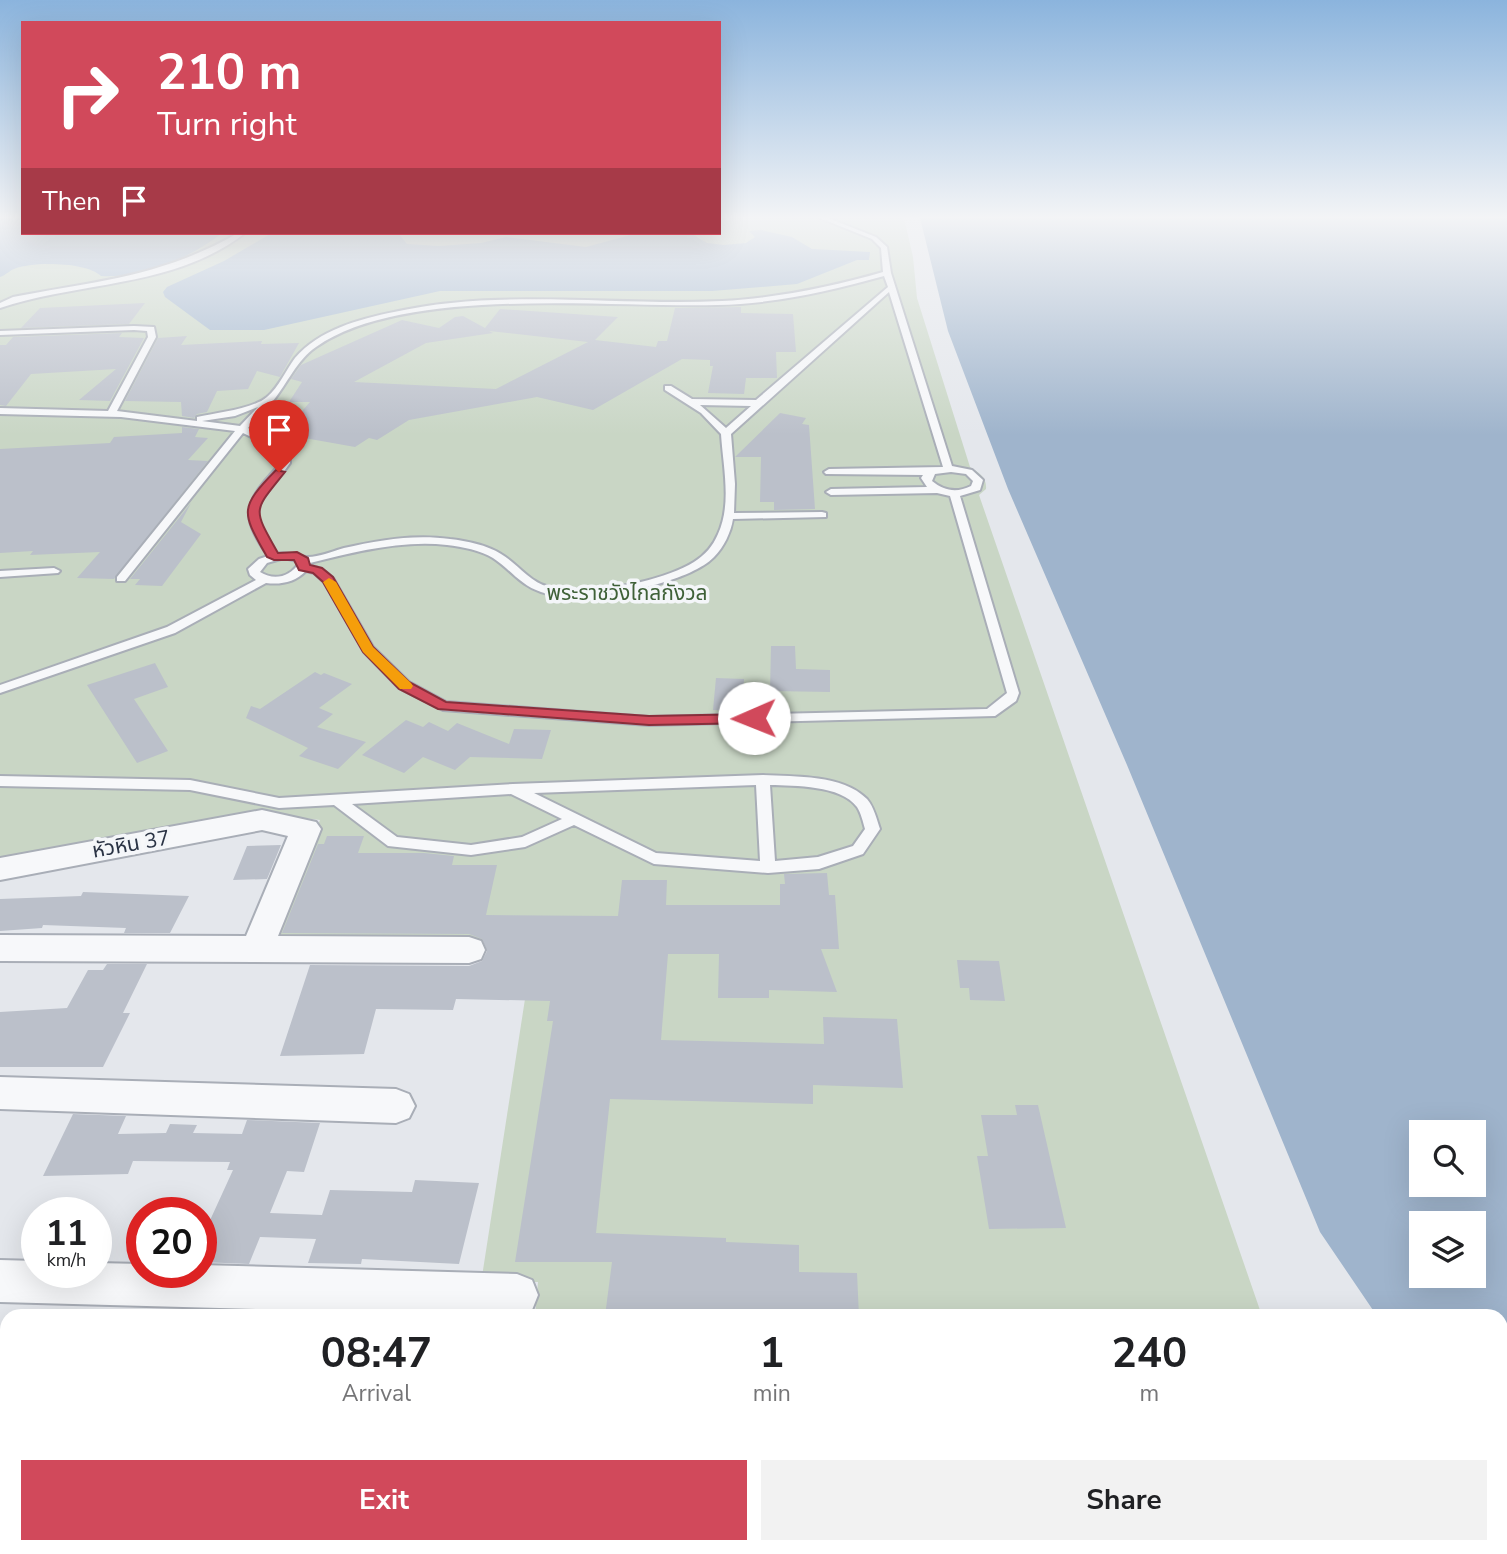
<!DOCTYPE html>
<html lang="en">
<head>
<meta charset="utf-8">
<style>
	:root { --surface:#fff; --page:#f2f2f2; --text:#202124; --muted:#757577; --accent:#d1495b }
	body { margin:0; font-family:"Nunito Sans","Noto Sans Thai",sans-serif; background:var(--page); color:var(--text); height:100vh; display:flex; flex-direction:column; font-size:26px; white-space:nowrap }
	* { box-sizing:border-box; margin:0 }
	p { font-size:23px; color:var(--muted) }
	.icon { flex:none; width:38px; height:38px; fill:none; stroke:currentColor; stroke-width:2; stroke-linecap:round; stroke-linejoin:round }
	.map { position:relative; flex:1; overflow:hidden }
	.details { position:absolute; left:0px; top:1309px; width:1508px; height:245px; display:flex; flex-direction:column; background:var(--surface); border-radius:21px 21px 0 0; box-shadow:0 7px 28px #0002 }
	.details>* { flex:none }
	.banner { position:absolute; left:21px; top:21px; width:700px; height:214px; border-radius:0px; box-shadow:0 7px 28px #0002; background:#d1495b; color:#fff; overflow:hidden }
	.fabs { position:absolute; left:1409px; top:1120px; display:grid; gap:14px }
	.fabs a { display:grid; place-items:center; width:77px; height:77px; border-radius:0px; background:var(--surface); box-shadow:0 7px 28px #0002; font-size:35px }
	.speed { position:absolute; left:21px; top:1197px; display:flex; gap:14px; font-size:35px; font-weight:700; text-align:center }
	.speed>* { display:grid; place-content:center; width:91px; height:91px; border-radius:50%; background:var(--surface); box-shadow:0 7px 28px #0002; line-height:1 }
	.speed small { font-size:18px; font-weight:400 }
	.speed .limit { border:10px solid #d22; background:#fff; color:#111 }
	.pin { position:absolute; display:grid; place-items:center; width:60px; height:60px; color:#fff; margin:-72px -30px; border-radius:50% 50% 50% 0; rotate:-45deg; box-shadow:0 0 7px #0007 }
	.pin .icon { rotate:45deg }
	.me { position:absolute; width:77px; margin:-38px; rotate:269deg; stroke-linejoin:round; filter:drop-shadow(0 0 5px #0008) }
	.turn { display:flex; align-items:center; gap:24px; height:147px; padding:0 21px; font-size:32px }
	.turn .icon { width:91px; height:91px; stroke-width:2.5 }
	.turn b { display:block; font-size:49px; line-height:60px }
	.then { display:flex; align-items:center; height:66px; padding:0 21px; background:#0003; gap:14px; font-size:26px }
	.eta { display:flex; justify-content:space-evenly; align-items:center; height:119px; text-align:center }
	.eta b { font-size:42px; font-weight:700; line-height:49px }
	.cta { display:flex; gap:14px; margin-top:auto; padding:14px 21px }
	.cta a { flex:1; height:80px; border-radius:0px; background:var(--accent); color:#fff; font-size:28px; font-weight:700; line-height:80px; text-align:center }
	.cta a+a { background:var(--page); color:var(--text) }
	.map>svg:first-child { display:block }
	.green { fill:#c9d6c5 }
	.water { fill:#9fb4cc; fill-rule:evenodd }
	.building { fill:#bbc0ca; fill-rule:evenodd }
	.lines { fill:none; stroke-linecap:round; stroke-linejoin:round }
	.lane-casing { stroke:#a9aeb7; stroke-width:4 }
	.street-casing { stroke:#a9aeb7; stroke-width:4 }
	.secondary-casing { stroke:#a9aeb7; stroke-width:4 }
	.lane { fill:#f7f8fa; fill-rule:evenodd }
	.street { fill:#f7f8fa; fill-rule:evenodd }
	.secondary { fill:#fff; fill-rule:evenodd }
	.route { fill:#d1495b; stroke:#882f3b; stroke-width:2 }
	.slow { fill:#f59e0b }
	.labels { text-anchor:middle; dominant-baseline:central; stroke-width:7; stroke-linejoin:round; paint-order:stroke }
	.park-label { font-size:21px; fill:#3f6138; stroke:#f4f6f9 }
	.street-label { font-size:21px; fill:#2b3445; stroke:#f4f6f9 }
</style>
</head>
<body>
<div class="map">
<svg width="1507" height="1554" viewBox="0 0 1507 1554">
	<rect width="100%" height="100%" fill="#e4e7ec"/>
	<path class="green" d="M0 218H23V233H719V218H904L913 257 917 298 970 467C979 473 987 477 986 489L979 495 1262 1316H535L538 1282 481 1283 534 941H270L320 820 262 813 0 858Z"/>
	<path class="water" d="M0 218H23V233H222C191 258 141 279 101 276 87 262 33 261 14 269 9 271 6 275 0 277Z
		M920 218H1507V1534L1502 1522V1316H1377L1320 1232 1127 765 1008 489 948 331ZM1421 1132H1474V1185H1421ZM1421 1223H1474V1276H1421Z
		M761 230 792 237 812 249 870 252 869 260H857L797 284 712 291H440L264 330H210L165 297 163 292 167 287 224 261 272 233H398L407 244 439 246 481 243 506 237 586 247 638 233H690L707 243 724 245 746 243 755 237 749 231Z"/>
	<path class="building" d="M145 303 129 324 21 328 40 308Z
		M741 307V313L793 314 796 352H776L777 378H746L744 394 708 393 713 366H710V360L682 359 593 410 537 397 409 420 377 440 369 438 355 447 282 434 310 402H289L302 382 291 379 301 365 402 320 439 328 455 317 463 316 485 328 500 309 618 317 595 340 656 347 658 341H667L675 308ZM489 331 588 342 496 389 354 382 426 343 493 333Z
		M122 333 119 337 144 338 110 401 79 400 116 369 31 374 6 406 0 405V345H6L13 337Z
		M187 336 181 345 262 341 261 344 299 343 280 377 257 371 248 389 217 391 207 412 197 414 194 418 182 416 181 402 125 401 158 338Z
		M780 413 806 418 802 424 809 425 815 509 774 510V502H760L761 457H735Z
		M182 427 199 429 195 437 208 438 188 460 208 461 114 579 77 578 100 552 30 555 33 551 0 553V449L110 443 114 437 182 433Z
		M191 503 181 522 201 534 162 586 135 585 140 579H130Z
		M771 646H795L796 669 830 670V692L770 691Z
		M155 663 168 687 134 699 168 751 137 763 87 685Z
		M315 672 321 675 324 673 352 684 319 708 333 714 317 727 366 742 338 769 299 756 308 748 246 718 251 706 260 709Z
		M716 678 744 679 742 711 713 710Z
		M406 720 423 727 429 722 448 731 457 723 509 744 514 729 551 730 542 759 470 757 455 770 423 757 404 773 362 755Z
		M327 836H364L358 853H424L454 856 452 865H497L486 915 618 916 622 880H667L666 905H780V884H785L784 874 827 873 829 895H835L839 949H821L837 992 769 990V998H718L719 954H668L661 1040 824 1044 823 1017 897 1019 903 1088 813 1085V1104L610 1099 596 1233 726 1238V1242L799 1245V1272L857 1273 859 1316H605L612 1262H515L553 1021H547L550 1001 456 999 453 1010 376 1009 364 1054 280 1056 310 965 469 966 482 961 487 951 482 939 469 934 282 933 318 844H324Z
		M281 845 267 879 233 880 247 846Z
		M83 892 189 896 170 933H124L126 928 43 925 42 928 0 931V899L81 896Z
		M957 960 999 961 1005 1001 970 1000 969 988H960Z
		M107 964H147L123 1013H130L103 1067H0V1012L67 1008 88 970H103Z
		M1015 1105H1038L1066 1228 989 1229 977 1156H988L981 1115H1017Z
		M73 1114 126 1116 118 1134 166 1133 170 1124 197 1125 193 1133 242 1134 247 1120 320 1123 304 1172 287 1171 270 1213 322 1215 330 1190 412 1192 415 1180 479 1183 459 1264 362 1259 361 1264 308 1263 316 1239 260 1237 249 1264 201 1262V1240L233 1170H227L230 1162 133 1161 128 1174 43 1176Z"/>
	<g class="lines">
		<g class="lane-casing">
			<path id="lane" d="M820 218H828L876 237 887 247 891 273 952 466 972 470 983 480 980 490 960 496 1019 693 1016 701 995 716 649 725 443 710 399 688 364 652 324 582 314 573 306 571C295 582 281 585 266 583L175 633 0 693V685L167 627 256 580 250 575 248 569 259 559 268 556C245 522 240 507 270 475 276 469 280 465 280 456L272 447 243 433 125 581H117V577L235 431 121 417 0 414V408L108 411 148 337 147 331 134 330 0 335V331L134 326 154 327 156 337 117 411 197 421V417C216 413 253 409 267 397 279 387 286 370 295 358 319 330 359 319 394 312 498 288 616 306 722 301 777 298 831 287 883 272L881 248 872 239ZM884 276 888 287 756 400 692 399 671 386H665V390L701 413 721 434C723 466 732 504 718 534 713 546 705 555 694 562 661 582 586 597 549 587 529 582 518 564 501 554 487 545 467 541 450 539 415 534 379 540 344 548 333 551 319 557 308 557 298 557 288 551 277 554 242 503 262 504 290 463V456L278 443 248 428C256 419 265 411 273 401 287 384 297 360 316 347 405 285 609 308 717 305 774 304 830 291 884 276ZM889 292 943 467 829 469 824 472 826 474 923 475 921 478 927 487 831 489 826 492 831 495 937 493 950 496 1007 693 987 709 649 717 446 702 409 682 373 647 333 578 322 569 309 565 310 563C355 552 401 540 447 545 463 547 480 550 493 558 510 569 521 586 541 592 579 605 686 586 714 557 724 547 731 532 733 519L826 517V513L822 512 734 513 735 484 731 434ZM700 405 751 406 726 428ZM258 407 240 426 202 421 235 416ZM951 472 966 474 973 481 971 486C957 493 944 491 932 481L935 474ZM284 558 297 561 299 563C290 577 274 581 260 572L267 563Z
				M238 233H245C175 288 80 281 0 308V303L13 297C96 281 162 277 238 233Z
				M54 568 60 571 58 573 0 577V571Z
				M763 775C796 777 842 774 867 799 874 807 877 820 880 829L863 854 819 869 768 873 654 864 574 825 525 847 471 855 388 846 334 805 279 808 190 790 0 786V776L190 780 279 798 513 784ZM756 785 760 861 656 853 534 793ZM770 785C795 786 841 785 857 807 861 813 863 822 865 829L853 846 818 857 775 861ZM511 794 562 819 522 837 471 845 397 837 352 804Z"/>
		</g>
		<g class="street-casing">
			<path id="street" d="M262 810 316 822 321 829 278 936 469 937 481 941 485 950 481 959 469 963 0 961V935L246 936 288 836 262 830 0 880V858Z
				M0 1077 396 1089 409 1094 415 1106 409 1118 396 1123 0 1109Z
				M0 1260 37 1261V1272H96V1263L142 1264V1272H201V1265L517 1274 532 1280 538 1295 532 1310 517 1316 0 1302Z
				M167 1547H217L215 1554H165Z"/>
		</g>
		<g class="secondary-casing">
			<path id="secondary" d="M498 1547H566V1554H498Z"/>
		</g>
		<use href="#lane" class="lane"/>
		<use href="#street" class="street"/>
		<use href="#secondary" class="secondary"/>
	</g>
	<linearGradient id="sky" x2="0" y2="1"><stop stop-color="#8bb4dd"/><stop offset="0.5" stop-color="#f3f4f6"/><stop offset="1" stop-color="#f3f4f6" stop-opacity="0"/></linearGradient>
	<rect width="1507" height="435" fill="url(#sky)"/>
	<path class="route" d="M276 470 285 472C253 512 252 507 278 553L297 552 308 558 310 565 322 568 333 577 373 647 409 682 446 702 649 716 754 714 761 718 754 723 649 725 438 709 399 689 363 652 323 582 313 573 299 570 294 560H274L267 557C242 512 238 509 276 470Z"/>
	<path class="slow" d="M329 578 336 582 373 647 411 683 413 686 411 689H400L363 652 323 582Z"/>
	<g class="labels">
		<g class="park-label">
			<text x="627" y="593">พระราชวังไกลกังวล</text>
		</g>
		<g class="street-label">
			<text transform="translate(131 844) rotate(-10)">หัวหิน 37</text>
		</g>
	</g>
</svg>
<div class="fabs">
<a><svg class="icon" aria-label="search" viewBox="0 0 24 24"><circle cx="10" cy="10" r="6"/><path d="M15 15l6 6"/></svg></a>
<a><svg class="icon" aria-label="layers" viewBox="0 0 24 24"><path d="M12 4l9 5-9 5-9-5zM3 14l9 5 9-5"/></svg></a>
</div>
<div class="speed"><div>11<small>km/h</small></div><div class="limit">20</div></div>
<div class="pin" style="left:279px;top:472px;background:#d93025"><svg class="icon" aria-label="arrive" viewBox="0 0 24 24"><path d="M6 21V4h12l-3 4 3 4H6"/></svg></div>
<svg class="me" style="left:754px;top:718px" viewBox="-20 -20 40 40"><circle r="19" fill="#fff"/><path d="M0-13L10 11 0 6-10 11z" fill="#d1495b"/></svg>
<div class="banner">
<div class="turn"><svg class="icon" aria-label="right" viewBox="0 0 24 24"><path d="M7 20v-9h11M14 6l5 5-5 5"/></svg><div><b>210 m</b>Turn right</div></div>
<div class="then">Then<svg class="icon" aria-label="arrive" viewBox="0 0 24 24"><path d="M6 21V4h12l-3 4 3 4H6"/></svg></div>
</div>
<section class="details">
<div class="eta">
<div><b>08:47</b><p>Arrival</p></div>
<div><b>1</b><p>min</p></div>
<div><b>240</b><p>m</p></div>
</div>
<div class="cta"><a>Exit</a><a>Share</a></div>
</section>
</div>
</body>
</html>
